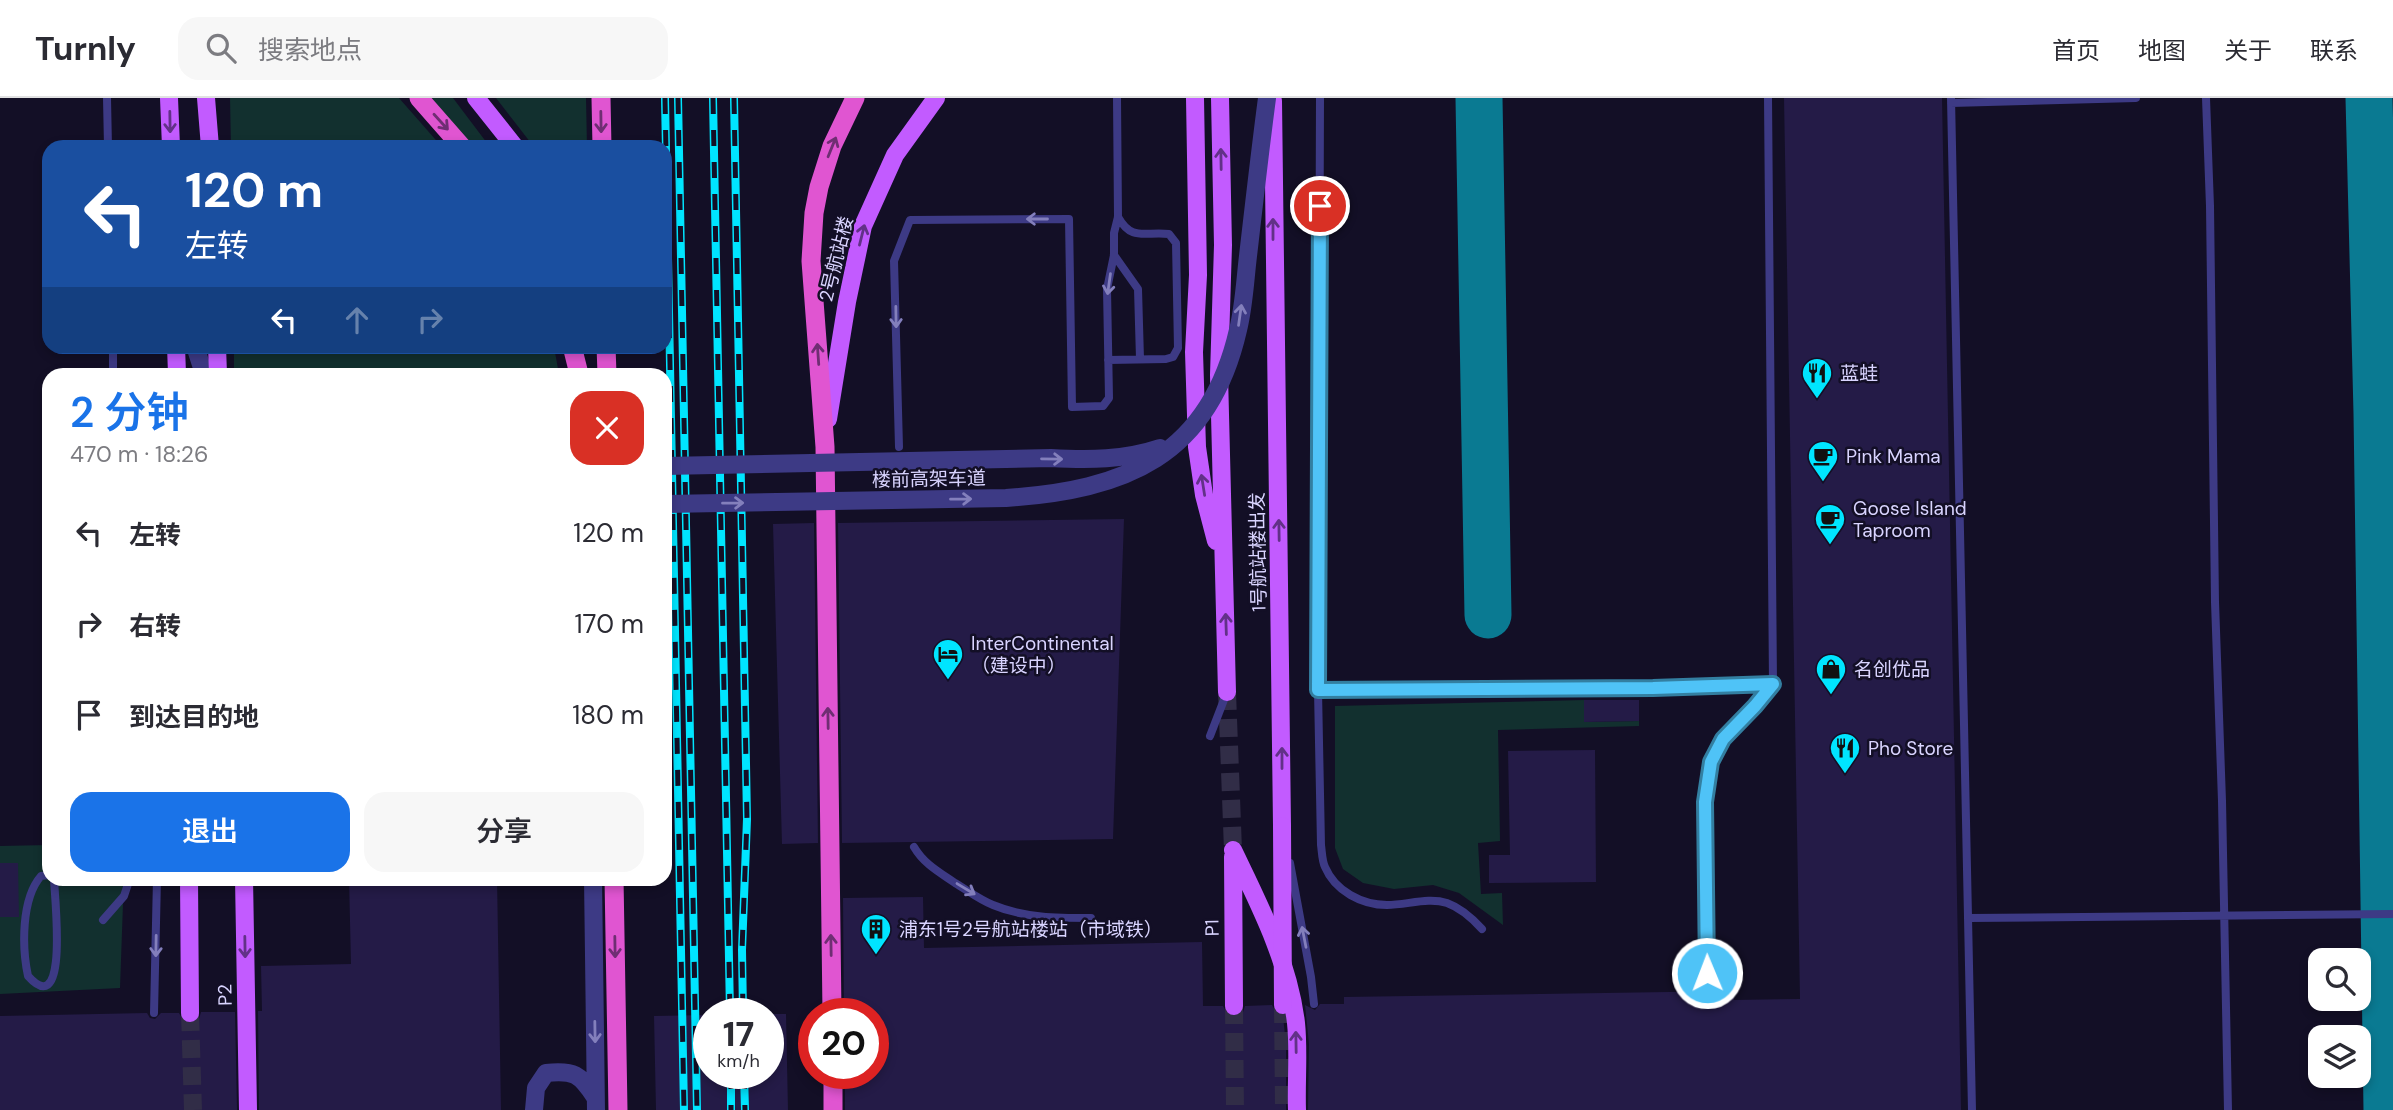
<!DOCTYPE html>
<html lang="zh">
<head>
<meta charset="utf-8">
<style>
	:root { --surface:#fff; --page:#f7f7f7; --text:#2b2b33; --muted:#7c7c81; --line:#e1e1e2; --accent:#1a73e8 }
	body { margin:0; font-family:"DM Sans","Noto Sans SC",sans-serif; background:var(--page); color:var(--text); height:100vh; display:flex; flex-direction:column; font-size:26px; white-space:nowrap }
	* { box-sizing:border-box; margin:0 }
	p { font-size:23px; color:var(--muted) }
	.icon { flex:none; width:38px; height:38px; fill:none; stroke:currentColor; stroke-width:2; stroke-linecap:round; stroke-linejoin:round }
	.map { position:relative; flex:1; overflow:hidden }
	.side { position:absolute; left:42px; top:270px; width:630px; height:518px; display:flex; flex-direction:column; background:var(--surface); border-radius:21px; box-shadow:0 4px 10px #0003 }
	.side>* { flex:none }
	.guide { position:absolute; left:42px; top:42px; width:630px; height:214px; border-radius:21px; box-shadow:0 4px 10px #0003; background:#1a4fa0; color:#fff; overflow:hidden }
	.fabs { position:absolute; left:2308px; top:850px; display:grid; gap:14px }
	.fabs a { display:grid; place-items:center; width:63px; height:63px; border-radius:14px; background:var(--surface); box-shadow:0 4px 10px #0003; font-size:35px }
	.speed { position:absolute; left:693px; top:900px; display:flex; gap:14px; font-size:35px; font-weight:700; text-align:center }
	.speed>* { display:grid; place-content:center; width:91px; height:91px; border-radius:50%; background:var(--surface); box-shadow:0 4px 10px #0003; line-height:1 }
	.speed small { font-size:18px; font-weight:400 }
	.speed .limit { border:10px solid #d22; background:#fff; color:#111 }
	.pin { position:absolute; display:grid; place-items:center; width:60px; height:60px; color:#fff; margin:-30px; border:4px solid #fff; border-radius:50%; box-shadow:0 2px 7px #0007 }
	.me { position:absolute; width:77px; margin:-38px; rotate:359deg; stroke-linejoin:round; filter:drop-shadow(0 0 5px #0008) }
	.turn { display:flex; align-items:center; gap:24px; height:147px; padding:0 28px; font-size:32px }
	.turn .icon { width:91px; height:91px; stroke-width:2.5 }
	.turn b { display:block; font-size:49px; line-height:60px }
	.lanes { display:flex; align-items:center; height:66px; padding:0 28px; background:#0003; justify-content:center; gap:35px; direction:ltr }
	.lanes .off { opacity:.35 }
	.round { display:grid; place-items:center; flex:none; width:74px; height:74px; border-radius:21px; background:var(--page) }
	.overview { display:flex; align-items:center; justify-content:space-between; height:119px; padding:0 28px }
	h1 { font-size:42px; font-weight:600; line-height:52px; color:var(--accent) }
	.cta { display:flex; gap:14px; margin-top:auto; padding:14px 28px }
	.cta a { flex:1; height:80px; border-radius:21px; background:var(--accent); color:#fff; font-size:28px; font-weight:600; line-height:80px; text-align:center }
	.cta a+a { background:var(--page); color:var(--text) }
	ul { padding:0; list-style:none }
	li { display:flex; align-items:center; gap:21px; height:91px; padding:0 28px }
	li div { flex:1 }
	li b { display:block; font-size:26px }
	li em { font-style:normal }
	header { display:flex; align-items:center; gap:42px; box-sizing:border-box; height:98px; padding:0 35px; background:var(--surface); border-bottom:2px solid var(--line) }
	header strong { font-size:33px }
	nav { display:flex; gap:38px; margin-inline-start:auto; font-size:24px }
	.search { width:490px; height:63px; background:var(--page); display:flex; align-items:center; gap:18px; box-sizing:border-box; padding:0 24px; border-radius:21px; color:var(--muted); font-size:26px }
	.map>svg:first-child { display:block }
	.green { fill:#12302f }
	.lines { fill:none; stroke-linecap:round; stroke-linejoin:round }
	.taxiway { stroke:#0a7a92; stroke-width:47 }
	.building { fill:#241b47 }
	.primary-tunnel { stroke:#312d47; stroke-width:18; stroke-dasharray:18 9; stroke-linecap:butt }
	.service { stroke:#3d3a85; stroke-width:8 }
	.tertiary { stroke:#3d3a85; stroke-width:18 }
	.primary { stroke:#c25bff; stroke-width:18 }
	.trunk { stroke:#e055d1; stroke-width:19 }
	.rail-casing { stroke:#00e5ff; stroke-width:8 }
	.rail { stroke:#130f26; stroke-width:5; stroke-dasharray:16; stroke-linecap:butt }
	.tertiary-bridge { stroke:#3d3a85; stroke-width:18 }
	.primary-bridge { stroke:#c25bff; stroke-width:18 }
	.oneway { stroke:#623188 }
	.oneway2 { stroke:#6f2e73 }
	.oneway3 { stroke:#837fbc }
	.route-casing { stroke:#337fa1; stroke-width:18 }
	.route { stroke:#4fc3f7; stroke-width:12 }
	.labels { text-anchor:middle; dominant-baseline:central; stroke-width:5; stroke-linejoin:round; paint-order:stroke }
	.street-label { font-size:19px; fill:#d9d4ff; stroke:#130f26 }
	.poi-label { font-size:19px; fill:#d9d4ff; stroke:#130f26; text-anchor:start }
</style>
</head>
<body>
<header>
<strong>Turnly</strong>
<div class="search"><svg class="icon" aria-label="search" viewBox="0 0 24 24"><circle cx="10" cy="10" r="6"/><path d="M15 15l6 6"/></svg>搜索地点</div>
<nav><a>首页</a><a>地图</a><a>关于</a><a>联系</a></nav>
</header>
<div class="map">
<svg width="2393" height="1012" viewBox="0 0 2393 1012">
	<rect width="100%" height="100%" fill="#130f26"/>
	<path class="green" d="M230 0H399L442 49H231Z
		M431 0H453L490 49H473Z
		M496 0H586L587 49H534Z
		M234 249H554L559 276H234Z
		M1584 602 1585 624 1639 623V628L1498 632 1500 743 1478 745 1481 796 1502 795 1503 827 1459 795 1433 787 1394 791 1363 785 1343 771 1335 750V608Z
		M49 747V780L127 781 123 806 120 890 0 896V748Z"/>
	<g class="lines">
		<path class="taxiway" d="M1479 0 1488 517
			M2369 0 2377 315 2387 1012"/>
	</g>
	<path class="building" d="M1784 0H1942L1961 1012H1308L1309 946 1305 907 1315 912 1320 906H1344V899L1733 893 1734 902 1800 901Z
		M1124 421 1113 741 842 745 838 425Z
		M814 425 818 745 782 746 773 426Z
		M1584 602H1639V623L1584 624Z
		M1595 652 1596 784 1489 785V757H1510L1508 653Z
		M0 765H18L19 819H0Z
		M349 780H497L501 1012H259L258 913H262L261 868 351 866Z
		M923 799 924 850 1202 844 1203 908H1223L1228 917 1235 919 1243 914 1245 908 1272 907 1277 916 1283 918 1286 947V1012H845V975H873V915H844L843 800Z
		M201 914H235L237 1012H0V918L147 915 150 920 155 921 161 915H179L184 924 191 926 199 921Z
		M768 916H786L788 1012H656L654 918 709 917V975H768Z"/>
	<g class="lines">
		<path class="primary-tunnel" d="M1227 594 1233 752
			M1283 907 1284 1012
			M1234 908 1235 1012
			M190 915 193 1012"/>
		<path class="service" d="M107 0 108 49
			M1320 0 1318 592 1321 747C1322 754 1322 763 1325 769 1335 793 1362 807 1387 807 1407 807 1428 799 1447 805 1461 810 1472 820 1482 831
			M1951 0 1972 1012
			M2206 0 2210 108 2215 504 2222 703 2228 1012
			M1951 5 2136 0
			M1114 157 1138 191 1140 261
			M113 248V276
			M1108 262 1166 261 1173 259 1178 250 1176 145 1169 136C1145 133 1132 144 1118 119
			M899 349 894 163 910 122 1069 121 1072 309 1103 308 1109 300 1107 191 1114 157V135L1118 119 1117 0
			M1318 592 1653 590 1773 586
			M1210 638 1227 594
			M914 749C924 766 939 774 955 785 967 792 980 802 993 807 1024 820 1058 820 1091 820
			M1290 765 1311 879 1314 906
			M49 777 41 778C21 801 22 850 28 878 70 925 54 795 54 780
			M1969 820 2393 816
			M103 822 124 798 130 780
			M1707 875 1705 704 1711 664 1722 641 1755 608 1773 586 1768 0
			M154 915 157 780"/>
		<path class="tertiary" d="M195 248 204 276
			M593 780 596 1012
			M534 1012 536 990 546 975C574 972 580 976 595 999"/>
		<path class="primary" d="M169 0 171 49
			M206 0 210 49
			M476 0 515 49
			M1195 0 1198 177 1194 254 1197 349 1204 397 1216 443
			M1220 0 1223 147 1219 277 1227 594
			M1273 3C1274 245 1281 486 1282 728
			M176 248 177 276
			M217 248 218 276
			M828 321 847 204 863 128 895 57 936 0
			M1233 752C1259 806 1289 864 1296 925 1299 953 1296 983 1297 1012
			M1233 759 1234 908
			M189 780 190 915
			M244 780 248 1012"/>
		<path class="trunk" d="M419 0 462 49
			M601 0 602 49
			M572 248 579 276
			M606 248 607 276
			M614 780 618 1012
			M832 915 825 349 811 163 814 115 819 89 832 48 855 0
			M833 975V1012"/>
		<g class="rail-casing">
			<path id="rail" d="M665 0 684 1012
				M678 0 697 1012
				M713 0 730 915
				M734 0 747 721 742 852 743 915
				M731 975V1012
				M744 975 745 1012"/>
		</g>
		<use href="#rail" class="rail"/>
		<path class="tertiary-bridge" d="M665 368 1051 360C1089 362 1124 362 1160 350
			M665 406 1006 400C1125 392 1209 359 1238 232 1244 208 1245 183 1248 158 1254 106 1260 53 1267 0"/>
		<path class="primary-bridge" d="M1282 728 1283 907"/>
	</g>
	<defs><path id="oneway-shaft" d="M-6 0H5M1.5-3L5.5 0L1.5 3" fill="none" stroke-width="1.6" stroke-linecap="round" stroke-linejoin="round" transform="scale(1.75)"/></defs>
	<g class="oneway">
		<use href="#oneway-shaft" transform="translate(170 24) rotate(89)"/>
		<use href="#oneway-shaft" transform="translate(1221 61) rotate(-91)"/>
		<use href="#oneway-shaft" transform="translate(1273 131) rotate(-90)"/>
		<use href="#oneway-shaft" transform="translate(862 137) rotate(-76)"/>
		<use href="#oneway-shaft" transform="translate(1203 387) rotate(-99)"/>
		<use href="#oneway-shaft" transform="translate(1279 432) rotate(-91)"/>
		<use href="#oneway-shaft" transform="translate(1226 526) rotate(-92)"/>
		<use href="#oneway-shaft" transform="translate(1282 660) rotate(-90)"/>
		<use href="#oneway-shaft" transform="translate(245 849) rotate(89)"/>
		<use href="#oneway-shaft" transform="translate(1296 944) rotate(-91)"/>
	</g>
	<g class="oneway2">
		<use href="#oneway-shaft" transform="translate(441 24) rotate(48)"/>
		<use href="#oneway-shaft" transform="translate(601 24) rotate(89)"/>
		<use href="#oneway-shaft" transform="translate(832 49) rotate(-68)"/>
		<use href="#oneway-shaft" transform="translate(818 256) rotate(-94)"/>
		<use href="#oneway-shaft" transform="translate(828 620) rotate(-91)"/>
		<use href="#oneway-shaft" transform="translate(831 847) rotate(-91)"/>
		<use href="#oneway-shaft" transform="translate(615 849) rotate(89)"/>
	</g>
	<g class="oneway3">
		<use href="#oneway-shaft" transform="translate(1037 121) rotate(180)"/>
		<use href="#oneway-shaft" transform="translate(1109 186) rotate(98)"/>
		<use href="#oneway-shaft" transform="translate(1240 217) rotate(-82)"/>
		<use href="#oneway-shaft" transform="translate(896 219) rotate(89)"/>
		<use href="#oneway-shaft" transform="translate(1052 361) rotate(1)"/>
		<use href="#oneway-shaft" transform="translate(961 401) rotate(-1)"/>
		<use href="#oneway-shaft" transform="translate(733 405) rotate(-1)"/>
		<use href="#oneway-shaft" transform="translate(966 791) rotate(31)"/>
		<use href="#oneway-shaft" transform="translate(1304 839) rotate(-101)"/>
		<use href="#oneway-shaft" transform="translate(156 848) rotate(91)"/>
		<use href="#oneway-shaft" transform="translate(595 934) rotate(89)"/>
	</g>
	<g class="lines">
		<g class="route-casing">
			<path id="route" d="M1320 108 1318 592 1653 590 1773 586 1755 608 1723 641 1711 664 1705 704 1707 875"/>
		</g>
		<use href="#route" class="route"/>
	</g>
	<defs>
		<g id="restaurant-pin" transform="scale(1.575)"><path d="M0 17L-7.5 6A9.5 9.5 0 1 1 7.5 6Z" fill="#00e5ff" stroke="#130f26"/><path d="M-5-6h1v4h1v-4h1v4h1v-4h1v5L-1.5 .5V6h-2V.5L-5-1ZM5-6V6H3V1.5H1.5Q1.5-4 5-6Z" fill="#111"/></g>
		<g id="cafe-pin" transform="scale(1.575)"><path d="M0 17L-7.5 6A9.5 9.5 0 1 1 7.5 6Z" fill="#00e5ff" stroke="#130f26"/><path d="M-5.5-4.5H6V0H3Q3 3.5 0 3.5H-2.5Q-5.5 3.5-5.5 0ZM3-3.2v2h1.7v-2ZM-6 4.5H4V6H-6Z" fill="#111"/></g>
		<g id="hotel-pin" transform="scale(1.575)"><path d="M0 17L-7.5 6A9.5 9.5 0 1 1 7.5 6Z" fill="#00e5ff" stroke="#130f26"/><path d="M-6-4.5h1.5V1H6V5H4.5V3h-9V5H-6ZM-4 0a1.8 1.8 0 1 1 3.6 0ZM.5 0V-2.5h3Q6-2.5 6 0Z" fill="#111"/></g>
		<g id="shop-pin" transform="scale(1.575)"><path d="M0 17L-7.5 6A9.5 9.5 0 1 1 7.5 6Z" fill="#00e5ff" stroke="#130f26"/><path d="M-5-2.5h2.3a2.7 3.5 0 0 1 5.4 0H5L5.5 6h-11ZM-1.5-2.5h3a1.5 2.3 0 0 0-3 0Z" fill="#111"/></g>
		<g id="building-pin" transform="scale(1.575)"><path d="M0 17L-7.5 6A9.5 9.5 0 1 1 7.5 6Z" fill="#00e5ff" stroke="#130f26"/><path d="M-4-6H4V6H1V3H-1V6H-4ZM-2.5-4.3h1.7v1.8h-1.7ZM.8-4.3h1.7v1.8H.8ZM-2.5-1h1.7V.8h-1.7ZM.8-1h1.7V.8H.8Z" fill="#111"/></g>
	</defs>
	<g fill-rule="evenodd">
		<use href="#restaurant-pin" x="1817" y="275"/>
		<use href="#cafe-pin" x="1823" y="358"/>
		<use href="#cafe-pin" x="1830" y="421"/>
		<use href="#hotel-pin" x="948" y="556"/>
		<use href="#shop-pin" x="1831" y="571"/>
		<use href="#restaurant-pin" x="1845" y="650"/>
		<use href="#building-pin" x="876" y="831"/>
	</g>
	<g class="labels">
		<g class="street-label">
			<text transform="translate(836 161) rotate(-76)">2号航站楼</text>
			<text transform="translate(929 381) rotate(-1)">楼前高架车道</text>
			<text transform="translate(1258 454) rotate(-91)">1号航站楼出发</text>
			<text transform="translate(1212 830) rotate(-91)">P1</text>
			<text transform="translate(225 897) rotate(-91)">P2</text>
		</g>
		<g class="poi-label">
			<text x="1840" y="275">蓝蛙</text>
			<text x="1846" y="358">Pink Mama</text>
			<text x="1853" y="410">Goose Island<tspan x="1853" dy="22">Taproom</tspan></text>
			<text x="971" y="545">InterContinental<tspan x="971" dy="22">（建设中）</tspan></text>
			<text x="1854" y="571">名创优品</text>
			<text x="1868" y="650">Pho Store</text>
			<text x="899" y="831">浦东1号2号航站楼站（市域铁）</text>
		</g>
	</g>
</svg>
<div class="fabs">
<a><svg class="icon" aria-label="search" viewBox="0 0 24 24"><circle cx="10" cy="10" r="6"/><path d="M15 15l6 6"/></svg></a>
<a><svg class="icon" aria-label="layers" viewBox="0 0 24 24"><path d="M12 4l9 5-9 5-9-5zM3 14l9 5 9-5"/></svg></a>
</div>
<div class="speed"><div>17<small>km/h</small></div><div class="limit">20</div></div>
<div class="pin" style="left:1320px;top:108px;background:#d93025"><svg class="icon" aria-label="arrive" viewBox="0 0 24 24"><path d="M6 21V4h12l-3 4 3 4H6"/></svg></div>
<svg class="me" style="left:1707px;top:875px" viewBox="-20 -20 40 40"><circle r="17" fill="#4fc3f7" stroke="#fff" stroke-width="3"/><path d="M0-11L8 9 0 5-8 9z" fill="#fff"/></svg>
<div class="guide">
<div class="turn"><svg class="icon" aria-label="left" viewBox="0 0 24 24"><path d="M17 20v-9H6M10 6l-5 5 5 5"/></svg><div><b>120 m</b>左转</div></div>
<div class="lanes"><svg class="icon" aria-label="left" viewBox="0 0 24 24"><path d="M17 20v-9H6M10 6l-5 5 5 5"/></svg><svg class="icon off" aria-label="ahead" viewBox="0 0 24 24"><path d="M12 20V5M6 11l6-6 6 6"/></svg><svg class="icon off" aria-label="right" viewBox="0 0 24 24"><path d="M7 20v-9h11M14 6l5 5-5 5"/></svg></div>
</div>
<section class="side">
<div class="overview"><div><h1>2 分钟</h1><p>470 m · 18:26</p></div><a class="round" style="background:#d93025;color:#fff"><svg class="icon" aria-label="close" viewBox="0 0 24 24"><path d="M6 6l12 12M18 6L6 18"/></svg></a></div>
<ul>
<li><svg class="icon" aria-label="left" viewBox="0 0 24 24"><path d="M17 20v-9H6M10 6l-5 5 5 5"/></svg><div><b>左转</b></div><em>120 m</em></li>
<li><svg class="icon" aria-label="right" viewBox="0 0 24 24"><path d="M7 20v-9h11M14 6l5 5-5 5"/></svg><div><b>右转</b></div><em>170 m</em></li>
<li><svg class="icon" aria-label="arrive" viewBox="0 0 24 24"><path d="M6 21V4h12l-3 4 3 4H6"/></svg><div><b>到达目的地</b></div><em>180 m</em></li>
</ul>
<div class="cta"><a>退出</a><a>分享</a></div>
</section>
</div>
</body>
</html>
